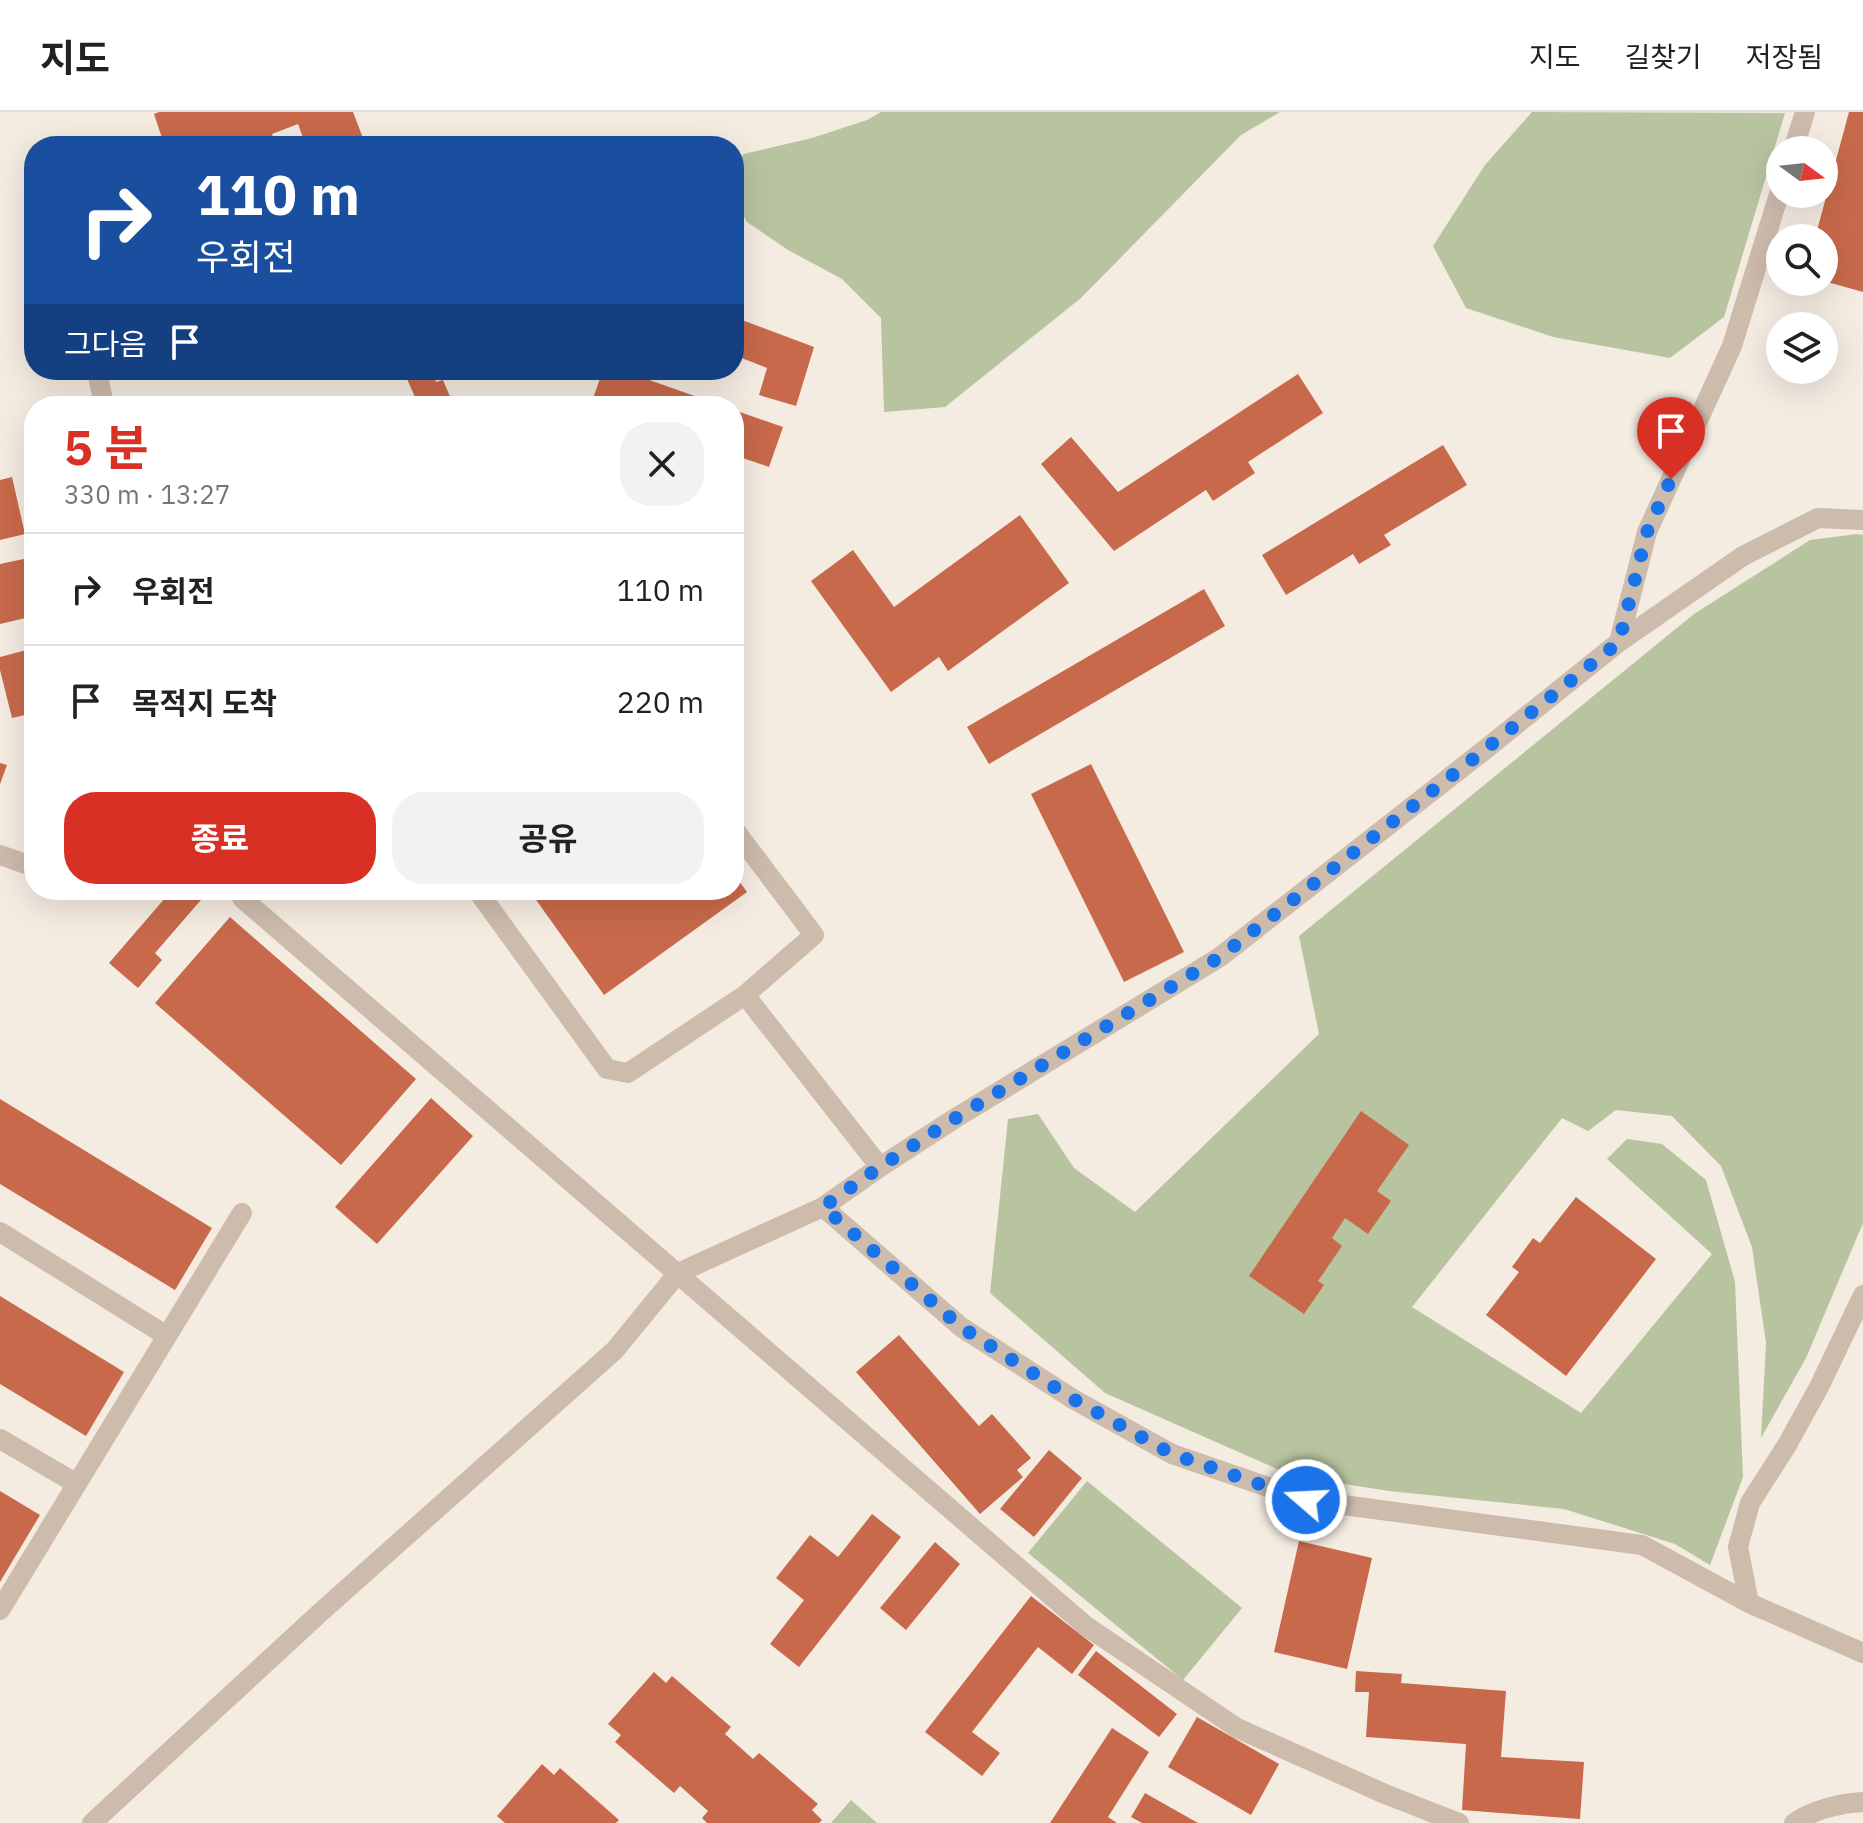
<!DOCTYPE html>
<html lang="ko">
<head>
<meta charset="utf-8">
<style>
	:root { --surface:#fff; --page:#f2f2f2; --text:#222; --muted:#767676; --line:#e0e0e0; --accent:#d93025 }
	body { margin:0; font-family:"IBM Plex Sans","Noto Sans KR",sans-serif; background:var(--page); color:var(--text); height:100vh; display:flex; flex-direction:column; font-size:30px; white-space:nowrap }
	* { box-sizing:border-box; margin:0 }
	p { font-size:26px; color:var(--muted) }
	.icon { flex:none; width:44px; height:44px; fill:none; stroke:currentColor; stroke-width:2; stroke-linecap:round; stroke-linejoin:round }
	.map { position:relative; flex:1; overflow:hidden }
	.drawer { position:absolute; left:24px; top:284px; width:720px; height:504px; display:flex; flex-direction:column; background:var(--surface); border-radius:32px; box-shadow:0 8px 32px #0002 }
	.drawer>* { flex:none }
	.top-card { position:absolute; left:24px; top:24px; width:720px; height:244px; border-radius:32px; box-shadow:0 8px 32px #0002; background:#1a4fa0; color:#fff; overflow:hidden }
	.needle { width:52px; rotate:105deg }
	.buttons { position:absolute; left:1766px; top:24px; display:grid; gap:16px }
	.buttons a { display:grid; place-items:center; width:72px; height:72px; border-radius:50%; background:var(--surface); box-shadow:0 8px 32px #0002; font-size:40px }
	.pin { position:absolute; display:grid; place-items:center; width:68px; height:68px; color:#fff; margin:-82px -34px; border-radius:50% 50% 50% 0; rotate:-45deg; box-shadow:0 0 8px #0007 }
	.pin .icon { rotate:45deg }
	.me { position:absolute; width:88px; margin:-44px; rotate:289deg; stroke-linejoin:round; filter:drop-shadow(0 0 6px #0008) }
	.turn { display:flex; align-items:center; gap:28px; height:168px; padding:0 40px; font-size:36px }
	.turn .icon { width:104px; height:104px; stroke-width:2.5 }
	.turn b { display:block; font-size:56px; line-height:68px }
	.then { display:flex; align-items:center; height:76px; padding:0 40px; background:#0003; gap:16px; font-size:30px }
	.round { display:grid; place-items:center; flex:none; width:84px; height:84px; border-radius:32px; background:var(--page) }
	.head { display:flex; align-items:center; justify-content:space-between; height:136px; padding:0 40px }
	h1 { font-size:48px; font-weight:700; line-height:60px; color:var(--accent) }
	.primary-button { display:flex; gap:16px; margin-top:auto; padding:16px 40px }
	.primary-button a { flex:1; height:92px; border-radius:32px; background:var(--accent); color:#fff; font-size:32px; font-weight:700; line-height:92px; text-align:center }
	.primary-button a+a { background:var(--page); color:var(--text) }
	ul { padding:0; list-style:none }
	li { display:flex; align-items:center; gap:24px; height:112px; padding:0 40px; border-top:2px solid var(--line) }
	li div { flex:1 }
	li b { display:block; font-size:30px }
	li em { font-style:normal }
	header { display:flex; align-items:center; gap:48px; box-sizing:border-box; height:112px; padding:0 40px; background:var(--surface); border-bottom:2px solid var(--line) }
	header strong { font-size:38px }
	nav { display:flex; gap:44px; margin-inline-start:auto; font-size:28px }
	.map>svg:first-child { display:block }
	.green { fill:#b8c4a0 }
	.building { fill:#c8694b }
	.lines { fill:none; stroke-linecap:round; stroke-linejoin:round }
	.minor { stroke:#cdbbac; stroke-width:20 }
	.route { stroke:#1a73e8; stroke-width:14; stroke-dasharray:0 25.2 }
</style>
</head>
<body>
<header>
<strong>지도</strong>
<nav><a>지도</a><a>길찾기</a><a>저장됨</a></nav>
</header>
<div class="map">
<svg width="1863" height="1711" viewBox="0 0 1863 1711">
	<rect width="100%" height="100%" fill="#f4ebe1"/>
	<path class="green" d="M881 0H1280L1241 23 1081 186 945 295 884 300 881 206 842 167 788 138 747 110 734 88V53L744 42 812 26 867 8Z
		M1532 0 1785 1 1724 205 1670 246 1553 225 1466 196 1433 134 1485 53Z
		M1857 422 1863 423V1111L1806 1246 1761 1326 1766 1231 1752 1135 1721 1054 1672 1004 1616 998 1588 1019 1562 1006 1412 1195 1581 1301 1712 1142 1607 1047 1627 1027 1662 1032 1706 1068 1735 1170 1743 1365 1710 1453 1675 1432 1564 1397 1389 1379 1293 1364 1105 1281 990 1181 1008 1007 1038 1002 1074 1056 1135 1100 1319 922 1299 824 1694 502 1810 428Z
		M1087 1369 1242 1496 1183 1568 1028 1441Z
		M851 1688 877 1711H831Z"/>
	<path class="building" d="M159 0H353L366 34H306L298 12 272 22 276 32 271 34H142L162 26 154 2Z
		M1849 0H1863V180L1824 169V126H1815Z
		M734 205 814 235 796 294 759 283 767 256 734 243Z
		M403 258H431L436 270 443 268 454 294H419Z
		M603 258H621L723 294H595L591 292Z
		M1298 262 1323 301 1248 350 1255 361 1213 389 1206 378 1114 439 1041 352 1071 325 1118 380Z
		M734 298 783 315 769 355 734 343Z
		M1443 333 1467 373 1384 423 1391 433 1359 452 1353 442 1286 483 1262 443Z
		M12 365 25 422 0 428V368Z
		M1020 403 1069 471 948 559 939 545 891 580 811 469 853 438 894 495Z
		M33 445 34 504 0 512V452Z
		M1204 477 1225 514 989 652 967 615Z
		M34 536V601L12 606 0 558V545Z
		M0 651 7 653 0 672Z
		M1091 652 1184 840 1124 870 1031 682Z
		M734 762 747 780 604 883 529 778H734Z
		M172 778H204L207 781 155 841 162 848 138 876 109 851Z
		M230 805 416 967 341 1053 155 891Z
		M431 986 473 1024 377 1132 335 1095Z
		M0 987 212 1116 175 1178 0 1072Z
		M1361 999 1409 1033 1377 1079 1391 1089 1368 1122 1345 1106 1332 1126 1342 1134 1318 1169 1324 1173 1304 1202 1249 1164Z
		M1576 1085 1656 1147 1566 1264 1486 1203 1519 1160 1512 1155 1533 1126 1540 1131Z
		M0 1184 124 1260 86 1324 0 1272Z
		M899 1223 979 1314 992 1302 1031 1346 1017 1358 1023 1365 980 1402 856 1260Z
		M1049 1338 1082 1366 1034 1425 1000 1397Z
		M0 1379 40 1403 0 1470Z
		M872 1402 901 1425 799 1555 770 1532 804 1488 776 1466 810 1423 838 1445Z
		M1299 1429 1372 1446 1347 1557 1274 1540Z
		M935 1430 960 1452 906 1518 880 1496Z
		M1031 1484 1094 1533 1072 1562 1038 1535 972 1620 1000 1641 982 1664 925 1620Z
		M1096 1539 1177 1602 1159 1625 1078 1563Z
		M1356 1559 1402 1562 1401 1571 1506 1579 1501 1645 1584 1650 1580 1707 1462 1698 1466 1632 1366 1625 1369 1580H1355Z
		M654 1560 666 1571 672 1564 731 1615 725 1622 753 1647 759 1641 818 1692 812 1698 822 1708 819 1711H707L702 1706 708 1699 680 1674 674 1681 615 1630 621 1623 608 1612Z
		M1197 1605 1279 1652 1251 1703 1168 1655Z
		M1112 1616 1149 1640 1108 1705 1117 1711H1050Z
		M542 1652 554 1663 560 1656 619 1708 616 1711H505L497 1704Z
		M1145 1681 1198 1711H1142L1131 1705Z"/>
	<g class="lines">
		<path class="minor" d="M1793 38 1805 0
			M97 258 104 294
			M1619 530 1647 420 1732 234 1780 79
			M734 717 814 823 745 883
			M0 743 34 755
			M237 778 243 787 1086 1514 1237 1616 1385 1682 1459 1711
			M477 778 607 957 628 961 745 883 880 1055
			M823 1095 961 1215 1073 1287 1172 1342 1306 1388 1642 1433 1749 1491 1863 1541
			M0 1120 167 1224
			M0 1327 77 1372
			M1749 1491 1738 1435 1750 1391 1787 1333 1819 1275 1863 1183
			M0 1498 242 1101
			M92 1711 322 1499 615 1238 678 1161 823 1095 880 1055 954 1007 1220 845 1482 640 1619 530 1743 444 1818 406 1863 408
			M1794 1711C1812 1698 1841 1691 1863 1690"/>
	</g>
	<g class="lines">
		<path class="route" d="M1306 1388 1172 1342 1073 1287 961 1215 823 1095 880 1055 954 1007 1220 845 1482 640 1619 530 1647 420 1671 367"/>
	</g>
</svg>
<div class="buttons">
<a><svg class="needle" viewBox="-14 -14 28 28"><path d="M0-13l5 13h-10z" fill="#e53935"/><path d="M0 13l5-13h-10z" fill="#767676"/></svg></a>
<a><svg class="icon" aria-label="search" viewBox="0 0 24 24"><circle cx="10" cy="10" r="6"/><path d="M15 15l6 6"/></svg></a>
<a><svg class="icon" aria-label="layers" viewBox="0 0 24 24"><path d="M12 4l9 5-9 5-9-5zM3 14l9 5 9-5"/></svg></a>
</div>
<div class="pin" style="left:1671px;top:367px;background:#d93025"><svg class="icon" aria-label="arrive" viewBox="0 0 24 24"><path d="M6 21V4h12l-3 4 3 4H6"/></svg></div>
<svg class="me" style="left:1306px;top:1388px" viewBox="-20 -20 40 40"><circle r="17" fill="#1a73e8" stroke="#fff" stroke-width="3"/><path d="M0-11L8 9 0 5-8 9z" fill="#fff"/></svg>
<div class="top-card">
<div class="turn"><svg class="icon" aria-label="right" viewBox="0 0 24 24"><path d="M7 20v-9h11M14 6l5 5-5 5"/></svg><div><b>110 m</b>우회전</div></div>
<div class="then">그다음<svg class="icon" aria-label="arrive" viewBox="0 0 24 24"><path d="M6 21V4h12l-3 4 3 4H6"/></svg></div>
</div>
<section class="drawer">
<div class="head"><div><h1>5 분</h1><p>330 m · 13:27</p></div><a class="round"><svg class="icon" aria-label="close" viewBox="0 0 24 24"><path d="M6 6l12 12M18 6L6 18"/></svg></a></div>
<ul>
<li><svg class="icon" aria-label="right" viewBox="0 0 24 24"><path d="M7 20v-9h11M14 6l5 5-5 5"/></svg><div><b>우회전</b></div><em>110 m</em></li>
<li><svg class="icon" aria-label="arrive" viewBox="0 0 24 24"><path d="M6 21V4h12l-3 4 3 4H6"/></svg><div><b>목적지 도착</b></div><em>220 m</em></li>
</ul>
<div class="primary-button"><a>종료</a><a>공유</a></div>
</section>
</div>
</body>
</html>
